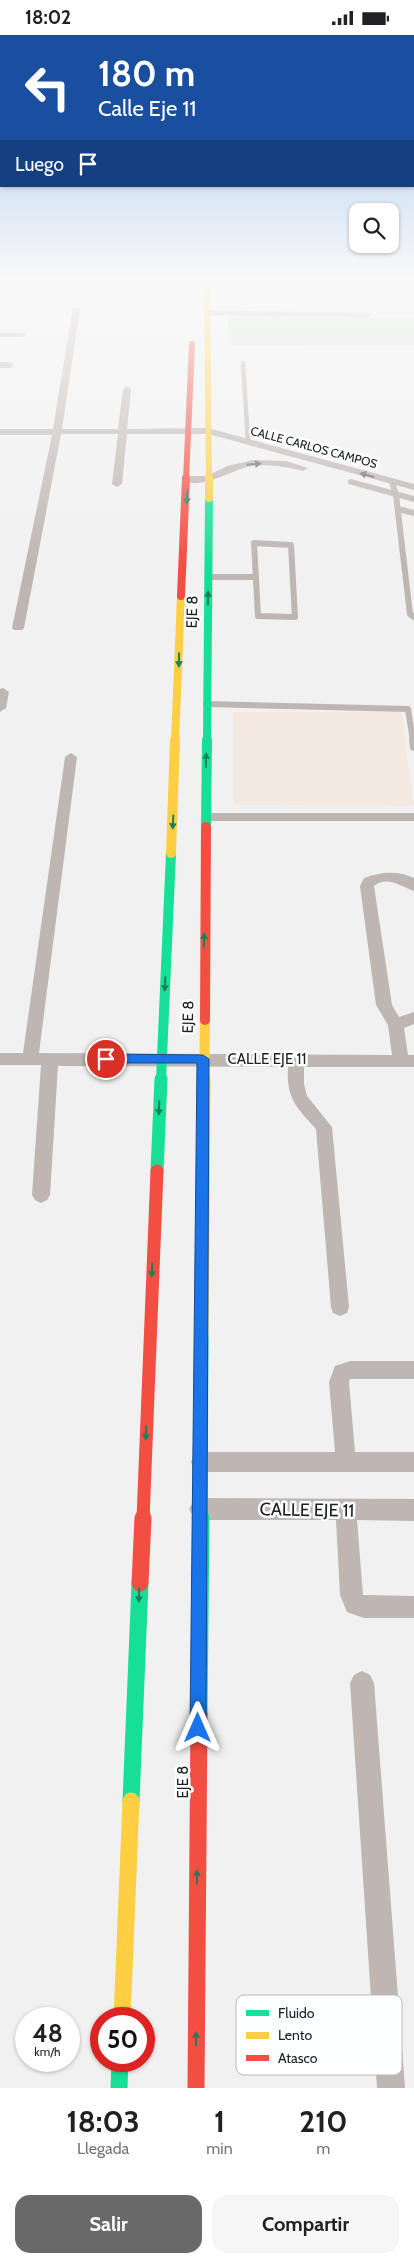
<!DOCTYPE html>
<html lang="es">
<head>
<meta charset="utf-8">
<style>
	:root { --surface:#fff; --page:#f6f6f6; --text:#202124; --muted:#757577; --accent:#696969 }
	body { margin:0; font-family:Cabin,sans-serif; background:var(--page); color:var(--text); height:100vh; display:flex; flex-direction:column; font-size:19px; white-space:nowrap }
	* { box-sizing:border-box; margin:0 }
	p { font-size:16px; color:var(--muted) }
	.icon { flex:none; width:28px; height:28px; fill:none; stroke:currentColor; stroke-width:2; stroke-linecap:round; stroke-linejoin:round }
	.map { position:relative; height:2053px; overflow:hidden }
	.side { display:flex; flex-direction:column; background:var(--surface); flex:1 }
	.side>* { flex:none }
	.top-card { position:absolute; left:0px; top:0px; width:415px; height:152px; box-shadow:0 1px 4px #0004; background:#1a4fa0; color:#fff; overflow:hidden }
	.fabs { position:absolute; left:349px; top:168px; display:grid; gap:10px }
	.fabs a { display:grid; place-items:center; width:50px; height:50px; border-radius:10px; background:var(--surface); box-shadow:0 1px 4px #0004; font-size:25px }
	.speed { position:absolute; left:15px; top:1972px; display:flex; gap:10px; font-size:25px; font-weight:700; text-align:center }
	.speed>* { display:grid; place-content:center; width:65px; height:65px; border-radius:50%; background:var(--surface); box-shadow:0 1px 4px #0004; line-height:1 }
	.speed small { font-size:12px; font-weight:400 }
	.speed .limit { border:8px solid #d22; background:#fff; color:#111 }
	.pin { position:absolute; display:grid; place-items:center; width:42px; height:42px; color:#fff; margin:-21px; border:2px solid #fff; border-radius:50%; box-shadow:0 1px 5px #0007 }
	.me { position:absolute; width:55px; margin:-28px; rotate:0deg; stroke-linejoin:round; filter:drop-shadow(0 0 4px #0008) }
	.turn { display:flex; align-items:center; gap:18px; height:105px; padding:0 15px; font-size:22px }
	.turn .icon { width:65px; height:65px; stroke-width:2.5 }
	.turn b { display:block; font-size:35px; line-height:42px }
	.then { display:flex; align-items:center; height:48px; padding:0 15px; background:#0003; gap:10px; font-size:19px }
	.eta { display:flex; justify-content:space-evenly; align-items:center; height:85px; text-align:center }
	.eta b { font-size:30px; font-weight:800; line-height:35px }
	.action { display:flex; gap:10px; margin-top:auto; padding:10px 15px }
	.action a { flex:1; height:58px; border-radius:15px; background:var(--accent); color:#fff; font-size:20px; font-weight:800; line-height:58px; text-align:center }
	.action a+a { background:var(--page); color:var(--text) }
	.status { display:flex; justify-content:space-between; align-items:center; height:35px; padding:0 25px; background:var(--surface); direction:ltr }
	.status svg { height:14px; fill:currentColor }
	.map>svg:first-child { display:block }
	.education { fill:#f4e9e0 }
	.green { fill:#d5e3cf }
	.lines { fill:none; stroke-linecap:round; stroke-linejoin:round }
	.lane-far2 { stroke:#beb6b2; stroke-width:4.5 }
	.lane-far1 { stroke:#beb6b2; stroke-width:6 }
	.lane { stroke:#beb6b2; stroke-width:8 }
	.street { fill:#beb6b2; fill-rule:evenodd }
	.fast-far3 { stroke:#16e098; stroke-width:8 }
	.fast-far2 { stroke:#16e098; stroke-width:10 }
	.fast-far1 { stroke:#16e098; stroke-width:13 }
	.fast { stroke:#16e098; stroke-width:17 }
	.slow-far4 { stroke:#ffcf43; stroke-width:6 }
	.slow-far3 { stroke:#ffcf43; stroke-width:8 }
	.slow-far2 { stroke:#ffcf43; stroke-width:10 }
	.slow-far1 { stroke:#ffcf43; stroke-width:13 }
	.slow { stroke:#ffcf43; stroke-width:17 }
	.jam-far4 { stroke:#f24e42; stroke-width:6 }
	.jam-far3 { stroke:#f24e42; stroke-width:8 }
	.jam-far2 { stroke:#f24e42; stroke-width:10 }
	.jam-far1 { stroke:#f24e42; stroke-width:13 }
	.jam { stroke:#f24e42; stroke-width:17 }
	.oneway { fill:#6f6b69 }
	.oneway2 { fill:#1b805c }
	.route { fill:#1a73e8; stroke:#114b97 }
	.labels { text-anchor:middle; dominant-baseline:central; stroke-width:5; stroke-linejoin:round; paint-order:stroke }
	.far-street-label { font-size:12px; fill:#202020; stroke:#fdfeff }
	.street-label { font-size:15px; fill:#202020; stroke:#fdfeff }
	.near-street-label { font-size:18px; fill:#202020; stroke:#fdfeff }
	.key { fill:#fdfeff; stroke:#bbbbbc; stroke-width:1 }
	.key-label { font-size:14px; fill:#202020 }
</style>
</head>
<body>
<div class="status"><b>18:02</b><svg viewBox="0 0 49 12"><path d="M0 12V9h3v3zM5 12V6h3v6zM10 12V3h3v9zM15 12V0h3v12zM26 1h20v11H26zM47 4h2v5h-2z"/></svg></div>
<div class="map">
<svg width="414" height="2053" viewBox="0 0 414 2053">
	<rect width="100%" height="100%" fill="#f1f1f1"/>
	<path class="education" d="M233 677H401L414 771 234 770Z"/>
	<path class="green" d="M228 281 414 283V311L229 310Z"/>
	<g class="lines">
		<path class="lane-far2" d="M207 278 368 280
			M243 328 248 407"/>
		<path class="lane-far1" d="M392 447 396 460 410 579 414 582
			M398 474 414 478
			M254 508 291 510 295 582 258 581Z
			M208 542H256
			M206 669 408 674 413 706"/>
		<path class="lane" d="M413 705 414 712
			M206 782H414"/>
		<path class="street" d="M73 272 80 274 62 394H118L123 354 127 351 131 354 127 394 208 393 414 449V455L208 399H127L122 449 117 452 112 449 118 399H61L24 593 22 595H14L12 593 52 400H0V394H53Z
			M0 298H22L26 300 22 302H0Z
			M0 327H10L14 330 10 333H0Z
			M253 425 286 426 308 433 303 436C287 432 269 429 252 431 234 433 198 458 182 444L187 441H207L227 431Z
			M351 444 414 461V467L348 449V445Z
			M3 653 9 657 6 673 0 677V654Z
			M71 718 77 722 39 1018 392 1020 388 990 376 970 360 851 364 843C380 837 398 835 414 843V856C402 852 387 840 374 851L392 970 399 982 414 977V989L404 993 408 1020H414V1032H304V1049L307 1061 332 1092 349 1272 347 1278 340 1281 333 1278 331 1272 316 1094C296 1072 286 1063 288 1032L58 1031 50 1160 47 1165 41 1168 35 1165 32 1160 41 1030H0V1018H23L65 722Z
			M350 1326H414V1344H350L349 1347 355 1417H414V1437H201L194 1434 191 1427 194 1420 201 1417H335L329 1347 335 1331Z
			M200 1463 414 1464V1486L357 1485 363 1560 414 1561V1583H364L347 1577 340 1560 336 1485H200L193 1481 189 1474 193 1467Z
			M362 1636 370 1640 374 1648 405 2053H377L350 1648 354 1640Z"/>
		<path class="fast-far3" d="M207 706 209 463"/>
		<path class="fast-far2" d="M206 792 207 705
			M161 1045 171 818"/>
		<path class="fast-far1" d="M157 1136 161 1044
			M201 1484 202 1302"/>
		<path class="fast" d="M199 1680 201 1483
			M131 1766 140 1548
			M119 2053 120 2026"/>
		<path class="slow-far4" d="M207 242 209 445"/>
		<path class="slow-far3" d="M209 443V463
			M175 706 181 561"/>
		<path class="slow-far2" d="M171 818 175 705
			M204 1045 205 985"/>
		<path class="slow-far1" d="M202 1302 204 1044"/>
		<path class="slow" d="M122 1984 131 1766"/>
		<path class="jam-far4" d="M186 445 192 309"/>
		<path class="jam-far3" d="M181 561 186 443"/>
		<path class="jam-far2" d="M205 985 206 792"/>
		<path class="jam-far1" d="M143 1484 157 1136"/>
		<path class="jam" d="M140 1548 143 1483
			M196 2053 199 1680"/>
	</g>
	<defs><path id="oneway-solid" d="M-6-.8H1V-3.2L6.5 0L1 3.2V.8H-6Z" transform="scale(1.25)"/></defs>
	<g class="oneway">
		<use href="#oneway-solid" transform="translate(254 429) rotate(-5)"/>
		<use href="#oneway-solid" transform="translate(367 440) rotate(-165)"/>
	</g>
	<g class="oneway2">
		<use href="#oneway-solid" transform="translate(187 462) rotate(93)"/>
		<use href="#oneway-solid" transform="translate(208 563) rotate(-89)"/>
		<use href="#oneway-solid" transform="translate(179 625) rotate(91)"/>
		<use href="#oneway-solid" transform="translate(206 725) rotate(-89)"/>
		<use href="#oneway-solid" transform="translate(173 787) rotate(93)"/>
		<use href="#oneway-solid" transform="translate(204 905) rotate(-89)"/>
		<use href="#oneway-solid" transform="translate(165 949) rotate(93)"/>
		<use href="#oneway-solid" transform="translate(159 1073) rotate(92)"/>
		<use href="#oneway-solid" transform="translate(152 1235) rotate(92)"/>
		<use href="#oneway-solid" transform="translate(146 1398) rotate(92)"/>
		<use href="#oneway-solid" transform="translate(139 1560) rotate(92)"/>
		<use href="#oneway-solid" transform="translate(197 1842) rotate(-90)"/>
		<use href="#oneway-solid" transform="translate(196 2004) rotate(-90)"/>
	</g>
	<linearGradient id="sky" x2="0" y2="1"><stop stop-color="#9ec5ee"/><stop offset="0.46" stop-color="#f9f9f9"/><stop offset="1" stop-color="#f9f9f9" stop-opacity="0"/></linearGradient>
	<rect width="414" height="530" fill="url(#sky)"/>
	<path class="route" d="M106 1019 203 1020 209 1024 206 1693 204 1699 198 1702 192 1699 190 1693 197 1028H106L100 1024Z"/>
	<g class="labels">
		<g class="far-street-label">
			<text transform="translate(314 412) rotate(15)">CALLE CARLOS CAMPOS</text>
		</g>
		<g class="street-label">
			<text transform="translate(192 577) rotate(-89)">EJE 8</text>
			<text transform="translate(188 982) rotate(-89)">EJE 8</text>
			<text x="267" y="1024">CALLE EJE 11</text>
			<text transform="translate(183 1747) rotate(-90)">EJE 8</text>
		</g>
		<g class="near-street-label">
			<text transform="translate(307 1475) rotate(1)">CALLE EJE 11</text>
		</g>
	</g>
	<rect x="236" y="1960" width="166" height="80" rx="8" class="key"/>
	<rect x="246" y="1975" width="23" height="6" fill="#16e098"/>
	<rect x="246" y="1997" width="23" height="7" fill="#ffcf43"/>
	<rect x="246" y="2020" width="23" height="6" fill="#f24e42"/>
	<g class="key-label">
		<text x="278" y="1983">Fluido</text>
		<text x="278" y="2005">Lento</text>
		<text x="278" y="2028">Atasco</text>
	</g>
</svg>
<div class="fabs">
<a><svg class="icon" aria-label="search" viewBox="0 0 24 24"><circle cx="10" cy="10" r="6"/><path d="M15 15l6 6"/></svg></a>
</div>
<div class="speed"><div>48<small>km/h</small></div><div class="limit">50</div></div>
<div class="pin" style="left:106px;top:1024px;background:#d93025"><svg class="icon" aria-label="arrive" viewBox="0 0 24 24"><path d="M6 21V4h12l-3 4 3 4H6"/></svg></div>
<svg class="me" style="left:198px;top:1693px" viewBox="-20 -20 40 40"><path d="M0-17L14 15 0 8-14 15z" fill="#1a73e8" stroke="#fff" stroke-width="4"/></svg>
<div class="top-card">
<div class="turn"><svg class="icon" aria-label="left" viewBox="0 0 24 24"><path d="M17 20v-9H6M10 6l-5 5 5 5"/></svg><div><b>180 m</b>Calle Eje 11</div></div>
<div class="then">Luego<svg class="icon" aria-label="arrive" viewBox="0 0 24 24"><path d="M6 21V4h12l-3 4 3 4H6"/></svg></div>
</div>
</div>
<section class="side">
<div class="eta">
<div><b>18:03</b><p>Llegada</p></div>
<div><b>1</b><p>min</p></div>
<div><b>210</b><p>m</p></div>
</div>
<div class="action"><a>Salir</a><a>Compartir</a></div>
</section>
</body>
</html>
